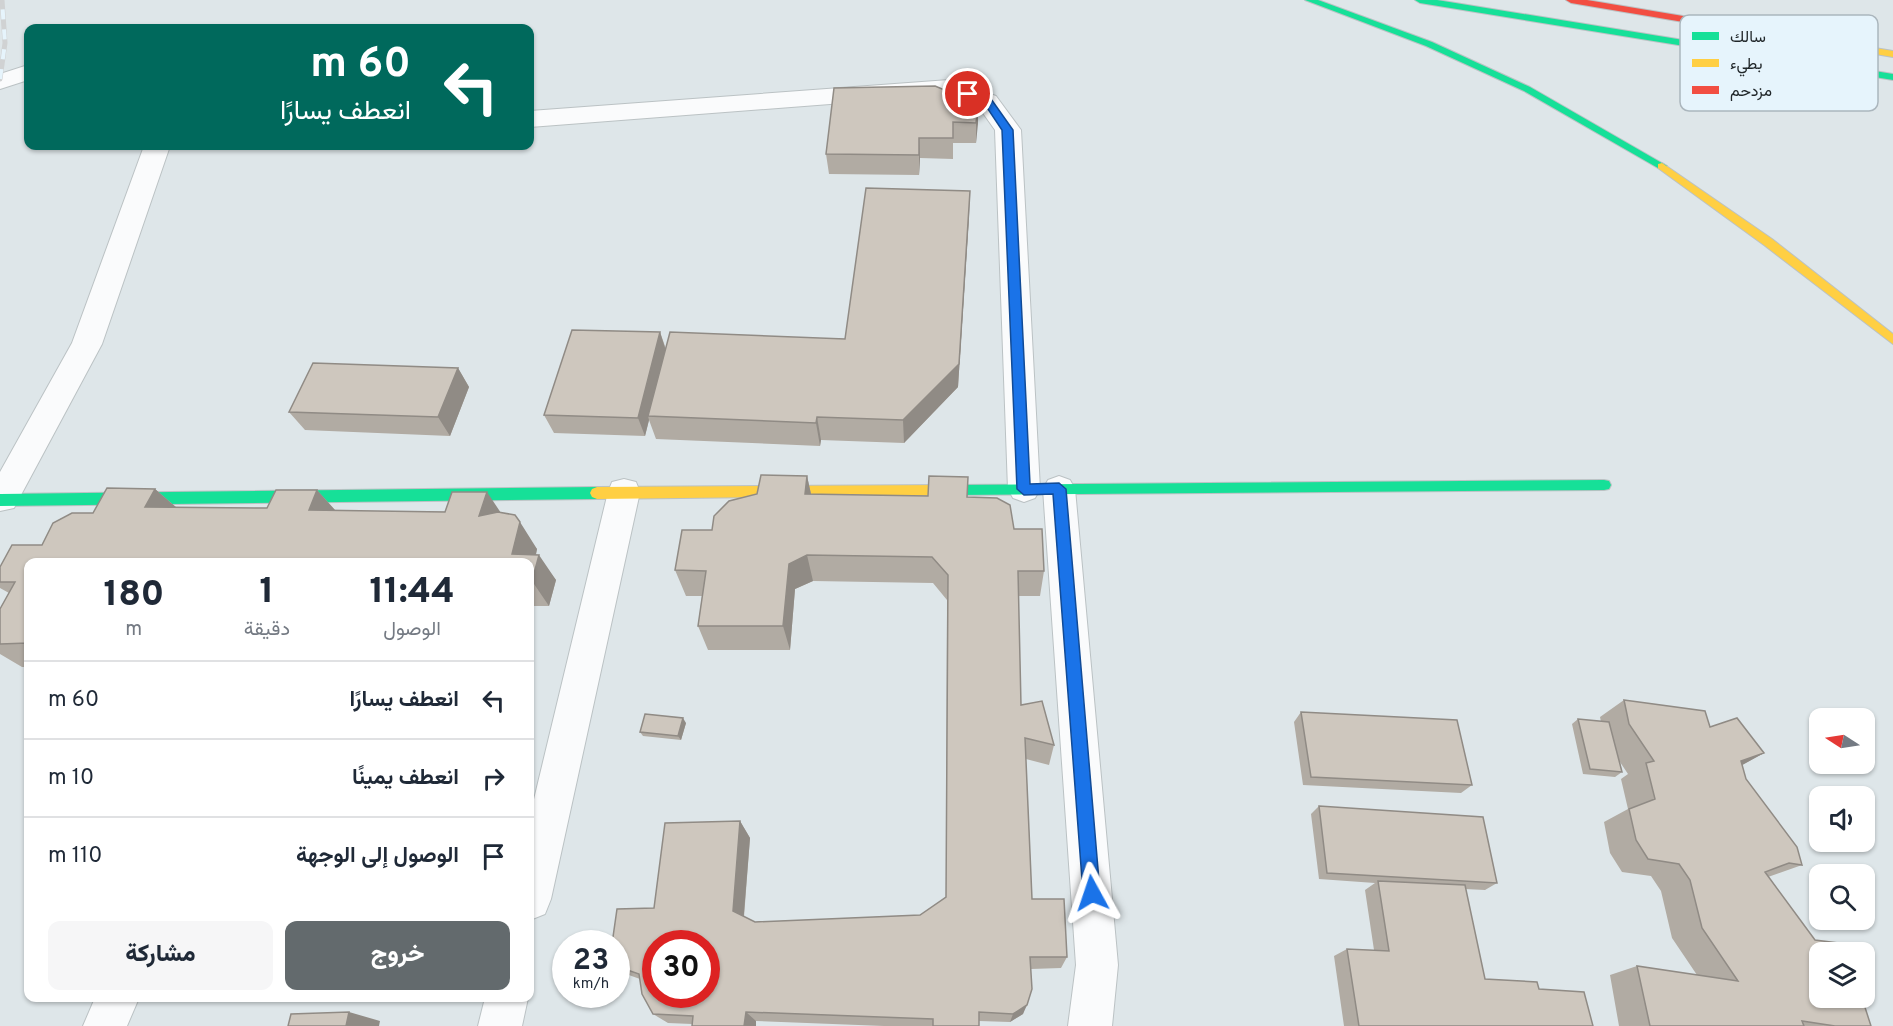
<!DOCTYPE html>
<html lang="ar">
<head>
<meta charset="utf-8">
<style>
	:root { --surface:#fff; --page:#f6f6f7; --text:#1f2937; --muted:#747a83; --line:#e0e1e3; --accent:#636a6d }
	body { margin:0; font-family:Overpass,Vazirmatn,sans-serif; background:var(--page); color:var(--text); direction:rtl; height:100vh; display:flex; flex-direction:column; font-size:22px; white-space:nowrap }
	* { box-sizing:border-box; margin:0 }
	p { font-size:20px; color:var(--muted) }
	.icon { flex:none; width:33px; height:33px; fill:none; stroke:currentColor; stroke-width:2; stroke-linecap:round; stroke-linejoin:round }
	.map { position:relative; flex:1; overflow:hidden; direction:ltr }
	.panel { position:absolute; left:24px; top:558px; width:510px; height:444px; display:flex; flex-direction:column; background:var(--surface); border-radius:12px; box-shadow:0 2px 4px #0004; direction:rtl }
	.panel>* { flex:none }
	.banner { position:absolute; left:24px; top:24px; width:510px; height:126px; border-radius:12px; box-shadow:0 2px 4px #0004; direction:rtl; background:#00695c; color:#fff; overflow:hidden }
	.needle { width:39px; rotate:282deg }
	.fabs { position:absolute; left:1809px; top:708px; display:grid; gap:12px }
	.fabs a { display:grid; place-items:center; width:66px; height:66px; border-radius:12px; background:var(--surface); box-shadow:0 2px 4px #0004; font-size:30px }
	.speed { position:absolute; left:552px; top:930px; display:flex; gap:12px; font-size:30px; font-weight:700; text-align:center }
	.speed>* { display:grid; place-content:center; width:78px; height:78px; border-radius:50%; background:var(--surface); box-shadow:0 2px 4px #0004; line-height:1 }
	.speed small { font-size:15px; font-weight:400 }
	.speed .limit { border:9px solid #d22; background:#fff; color:#111 }
	.pin { position:absolute; display:grid; place-items:center; width:51px; height:51px; color:#fff; margin:-26px; border:3px solid #fff; border-radius:50%; box-shadow:0 2px 6px #0007 }
	.me { position:absolute; width:66px; margin:-33px; rotate:355deg; stroke-linejoin:round; filter:drop-shadow(0 0 4px #0008) }
	.turn { display:flex; align-items:center; gap:21px; height:126px; padding:0 24px; font-size:27px }
	.turn .icon { width:78px; height:78px; stroke-width:2.5 }
	.turn b { display:block; font-size:42px; line-height:51px }
	.eta { display:flex; justify-content:space-evenly; align-items:center; height:102px; text-align:center }
	.eta b { font-size:36px; font-weight:800; line-height:42px }
	.action { display:flex; gap:12px; margin-top:auto; padding:12px 24px }
	.action a { flex:1; height:69px; border-radius:12px; background:var(--accent); color:#fff; font-size:24px; font-weight:800; line-height:69px; text-align:center }
	.action a+a { background:var(--page); color:var(--text) }
	ul { padding:0; list-style:none }
	li { display:flex; align-items:center; gap:18px; height:78px; padding:0 24px; border-top:2px solid var(--line) }
	li div { flex:1 }
	li b { display:block; font-size:22px }
	li em { font-style:normal }
	.map>svg:first-child { display:block }
	.lines { fill:none; stroke-linecap:round; stroke-linejoin:round }
	.street-casing { stroke:#bbc2c4; stroke-width:2 }
	.fast-casing { stroke:#bbc2c4; stroke-width:2 }
	.slow-casing { stroke:#bbc2c4; stroke-width:2 }
	.jam-casing { stroke:#bbc2c4; stroke-width:2 }
	.street { fill:#fafbfc; fill-rule:evenodd }
	.fast { fill:#16e098; fill-rule:evenodd }
	.slow { fill:#ffcf43; fill-rule:evenodd }
	.jam { fill:#f24e42; fill-rule:evenodd }
	.rail-casing { stroke:#d0d2d3; stroke-width:5 }
	.rail { stroke:#e6f4fc; stroke-width:4; stroke-dasharray:10; stroke-linecap:butt }
	.wall { fill:#b1aba3 }
	.shaded-wall { fill:#908b85 }
	.building { fill:#cec7be; stroke:#908b85; stroke-width:1.5; fill-rule:evenodd }
	.route { fill:#1a73e8; stroke:#114b97; stroke-width:1.5 }
	.key { fill:#e6f4fc; stroke:#abb6bd; stroke-width:1.5 }
	.key-label { font-size:16px; fill:#21272a }
</style>
</head>
<body>
<div class="map">
<svg width="1893" height="1026" viewBox="0 0 1893 1026">
	<rect width="100%" height="100%" fill="#dee6e9"/>
	<g class="lines">
		<g class="street-casing">
			<path id="street" d="M28 65V80L0 89V74Z
				M949 80 996 96 1021 130 1040 489 1035 498 1024 502 1013 498 1008 489 995 130 978 106 947 95 530 127V111Z
				M144 146H170L102 344 14 508 0 511V472L72 343Z
				M1059 476 1070 480 1075 489 1118 965 1112 1026H1068L1076 965 1043 489 1048 480Z
				M624 479 636 482 640 492 551 899 545 914 530 920V816L608 492 612 482Z
				M95 998H139L127 1026H83Z
				M485 998H528L522 1026H478Z"/>
		</g>
		<g class="fast-casing">
			<path id="fast" d="M1305 0H1318L1432 42 1530 87 1667 166 1666 168H1658L1524 91 1426 46Z
				M1415 0H1437L1893 74V80L1420 3Z
				M1604 480 1609 481 1611 485 1609 489 1604 490 952 495 947 494 945 490 947 486 952 485Z
				M597 487 602 489 604 493 602 497 597 499 0 506V494Z"/>
		</g>
		<g class="slow-casing">
			<path id="slow" d="M1707 20 1893 51V57L1704 25 1702 23Z
				M1662 163 1772 239 1893 334V344L1764 245 1658 168V164Z
				M952 485 957 486 959 490 957 494 952 495 597 499 592 497 590 493 592 489 597 487Z"/>
		</g>
		<g class="jam-casing">
			<path id="jam" d="M1566 0H1587L1707 20 1712 23 1707 26 1571 3Z"/>
		</g>
		<use href="#street" class="street"/>
		<use href="#fast" class="fast"/>
		<use href="#slow" class="slow"/>
		<use href="#jam" class="jam"/>
		<g class="rail-casing">
			<path id="rail" d="M0 79 5 43 2 0"/>
		</g>
		<use href="#rail" class="rail"/>
	</g>
	<path class="wall" d="M978 104 976 143H953V159L920 158 919 175 829 174 826 154Z
		M969 216 958 387 904 443 821 440 820 446 656 439 649 420 645 436 554 433 544 415 660 332 666 349 845 339Z
		M458 368 469 387 450 436 305 430 289 412Z
		M807 476 811 494 967 497 1014 529 1044 571 1040 596H1018L1021 705 1054 745 1049 765 1026 759 1032 899 1067 957 1061 968 1031 969 1023 1014 1010 1022 979 1021V1026H884L756 1021V1026H692V1024L668 1023 653 1014 640 979 626 974 616 968V944L654 908 740 821 750 838 744 917 755 922 920 915 946 897 947 600 933 583 813 581 795 589 790 650H708L698 626 702 596H686L675 570 712 530Z
		M155 489 176 507 267 508 317 490 336 511 501 512 537 549 536 555 556 580 549 606H530V562H28V667H22L0 654V609L9 593 0 588V567L42 545 93 513Z
		M1624 700 1710 727 1764 753 1742 765 1746 779 1802 865 1768 877 1871 1026H1619L1610 975 1637 966 1697 975 1672 938 1661 891 1651 876 1622 872 1610 853 1604 822 1628 809 1621 779 1628 774 1620 762 1622 772 1615 777 1583 774 1572 724 1578 719 1601 722 1600 717Z
		M1301 712 1472 785 1461 793 1303 785 1294 722Z
		M686 723 681 740 643 736 640 732Z
		M1319 806 1497 883 1485 890 1465 889 1485 979 1539 989 1593 1026H1344L1334 956 1347 949 1374 950 1365 890 1375 883 1319 879 1311 814Z"/>
	<path class="shaded-wall" d="M978 104V124L976 143V123Z
		M919 138 920 158 919 175Z
		M970 191 969 216 958 387 904 443 903 420Z
		M660 332 666 351 648 416 649 420 645 436 638 418Z
		M458 368 469 387 450 436 438 417Z
		M817 417 821 440 820 446 816 423Z
		M807 476 813 503 805 494Z
		M155 489 186 516 145 507Z
		M317 490 342 518 309 510Z
		M487 492 505 519 479 516Z
		M520 522 537 549 530 580 512 554Z
		M539 555 556 580 549 606 532 581Z
		M807 555 813 581 795 589 790 650 783 626 789 564Z
		M683 718 686 723 681 740 678 736Z
		M1764 753 1735 769 1741 761Z
		M740 821 750 838 743 925 733 911Z
		M1027 1005 1023 1014 1010 1022 1013 1014Z
		M349 1012 380 1021 379 1026H346Z
		M746 1012 756 1021V1026H744Z"/>
	<path class="building" d="M935 86 978 104 976 123 953 122V138H919V155L826 154 834 88Z
		M866 188 970 191 959 364 903 420 817 417 816 423 648 416 670 332 845 339Z
		M572 330 660 332 638 418 544 415Z
		M313 363 458 368 438 417 289 412Z
		M761 475 807 476 805 494 928 496 929 476 968 477 967 497 997 498 1010 505 1014 529H1042L1044 571H1018L1021 705 1042 701 1054 745 1025 738 1032 899H1064L1067 957H1030L1032 989 1027 1005 1013 1014 979 1012V1026H933V1019L746 1012 744 1026H692L693 1016 653 1014 642 994 639 974 616 966V944H612L617 909 654 908 665 823 740 821 733 911 755 922 920 915 946 897 948 575 932 557 807 555 789 564 783 626H698L706 571 675 570 682 530H712L714 516 729 501 757 494ZM656 944H706V994H656Z
		M107 488 155 489 145 507 267 508 276 490H317L309 510 445 512 452 492H487L479 516 498 512 515 515 520 522 512 554 539 555 532 581H530V562H28V643L0 644V609L15 582H0V567L12 545H42L53 523 72 513H93Z
		M1624 700 1705 711 1710 727 1737 718 1764 753 1741 761 1746 779 1797 847 1802 865 1789 863 1765 872 1815 940 1846 944 1848 952H1820V998H1862L1871 1026H1835L1802 1021 1804 1026H1650L1637 966 1738 981 1702 928 1690 880 1679 864 1648 859 1636 840 1629 809 1655 799 1646 763 1654 761 1629 724Z
		M1301 712 1457 720 1472 785 1311 777Z
		M645 714 683 718 678 736 640 732Z
		M1578 719 1609 722 1622 772 1590 769Z
		M1319 806 1483 817 1497 883 1327 873Z
		M1378 881 1465 885 1485 979 1537 982 1539 989 1584 992 1593 1026H1359L1347 949 1389 951Z
		M349 1012 346 1026H288L291 1014Z"/>
	<path class="route" d="M968 91 991 99 1013 130 1030 484 1059 483 1066 489 1100 893 1098 899 1092 902 1086 899 1083 893 1053 494 1024 495 1017 489 1002 130 984 103 965 96 963 94Z"/>
	<rect x="1680" y="15" width="198" height="96" rx="9" class="key"/>
	<rect x="1692" y="32" width="27" height="8" fill="#16e098"/>
	<rect x="1692" y="59" width="27" height="8" fill="#ffcf43"/>
	<rect x="1692" y="86" width="27" height="8" fill="#f24e42"/>
	<g class="key-label">
		<text x="1730" y="42">سالك</text>
		<text x="1730" y="69">بطيء</text>
		<text x="1730" y="96">مزدحم</text>
	</g>
</svg>
<div class="fabs">
<a><svg class="needle" viewBox="-14 -14 28 28"><path d="M0-13l5 13h-10z" fill="#e53935"/><path d="M0 13l5-13h-10z" fill="#747a83"/></svg></a>
<a><svg class="icon" aria-label="sound" viewBox="0 0 24 24"><path d="M4 9h4l5-4v14l-5-4H4zM17 9q2 3 0 6"/></svg></a>
<a><svg class="icon" aria-label="search" viewBox="0 0 24 24"><circle cx="10" cy="10" r="6"/><path d="M15 15l6 6"/></svg></a>
<a><svg class="icon" aria-label="layers" viewBox="0 0 24 24"><path d="M12 4l9 5-9 5-9-5zM3 14l9 5 9-5"/></svg></a>
</div>
<div class="speed"><div>23<small>km/h</small></div><div class="limit">30</div></div>
<div class="pin" style="left:968px;top:94px;background:#d93025"><svg class="icon" aria-label="arrive" viewBox="0 0 24 24"><path d="M6 21V4h12l-3 4 3 4H6"/></svg></div>
<svg class="me" style="left:1092px;top:893px" viewBox="-20 -20 40 40"><path d="M0-17L14 15 0 8-14 15z" fill="#1a73e8" stroke="#fff" stroke-width="4"/></svg>
<div class="banner">
<div class="turn"><svg class="icon" aria-label="left" viewBox="0 0 24 24"><path d="M17 20v-9H6M10 6l-5 5 5 5"/></svg><div><b>60 m</b>انعطف يسارًا</div></div>
</div>
<section class="panel">
<div class="eta">
<div><b>11:44</b><p>الوصول</p></div>
<div><b>1</b><p>دقيقة</p></div>
<div><b>180</b><p>m</p></div>
</div>
<ul>
<li><svg class="icon" aria-label="left" viewBox="0 0 24 24"><path d="M17 20v-9H6M10 6l-5 5 5 5"/></svg><div><b>انعطف يسارًا</b></div><em>60 m</em></li>
<li><svg class="icon" aria-label="right" viewBox="0 0 24 24"><path d="M7 20v-9h11M14 6l5 5-5 5"/></svg><div><b>انعطف يمينًا</b></div><em>10 m</em></li>
<li><svg class="icon" aria-label="arrive" viewBox="0 0 24 24"><path d="M6 21V4h12l-3 4 3 4H6"/></svg><div><b>الوصول إلى الوجهة</b></div><em>110 m</em></li>
</ul>
<div class="action"><a>خروج</a><a>مشاركة</a></div>
</section>
</div>
</body>
</html>
